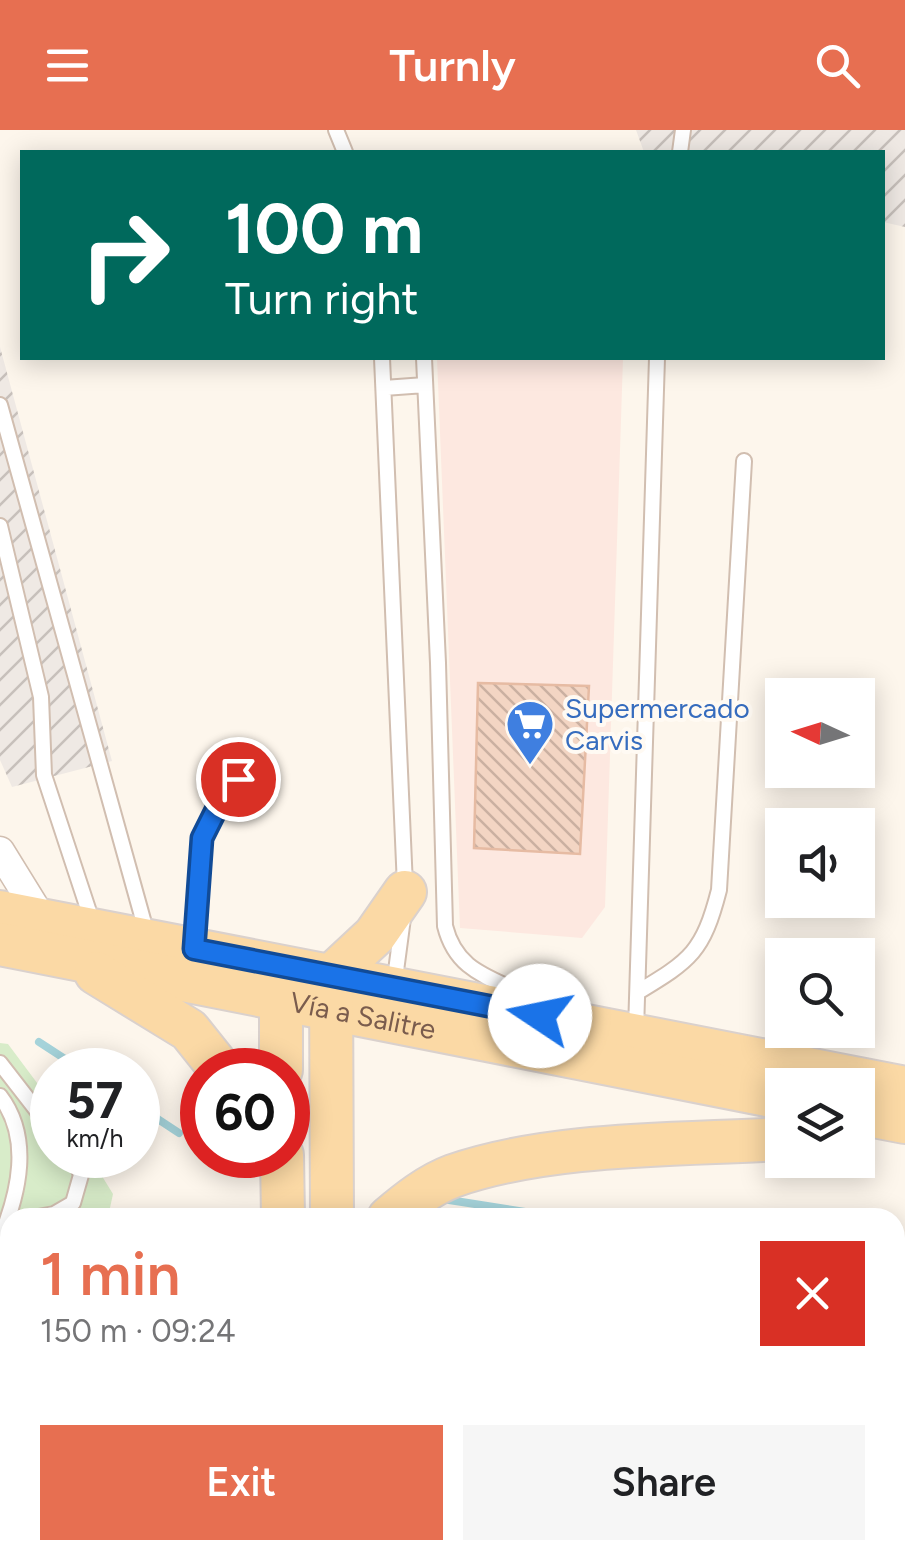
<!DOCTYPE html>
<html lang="en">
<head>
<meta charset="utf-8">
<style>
	:root { --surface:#fff; --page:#f6f6f6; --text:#202124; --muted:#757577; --accent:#e76f51 }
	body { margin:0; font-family:Figtree,sans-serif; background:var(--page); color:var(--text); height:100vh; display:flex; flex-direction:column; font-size:38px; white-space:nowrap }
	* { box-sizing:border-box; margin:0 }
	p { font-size:32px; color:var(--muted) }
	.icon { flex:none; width:55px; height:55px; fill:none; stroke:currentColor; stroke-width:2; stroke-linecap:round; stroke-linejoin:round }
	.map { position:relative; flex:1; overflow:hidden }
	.panel { position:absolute; left:0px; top:1078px; width:905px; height:352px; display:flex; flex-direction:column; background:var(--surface); border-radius:30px 30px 0 0; box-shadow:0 5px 25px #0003 }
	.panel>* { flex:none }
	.banner { position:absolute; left:20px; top:20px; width:865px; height:210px; border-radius:0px; box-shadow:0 5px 25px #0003; background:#00695c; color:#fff; overflow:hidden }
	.needle { width:65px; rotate:274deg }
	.controls { position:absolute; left:765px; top:548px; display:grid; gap:20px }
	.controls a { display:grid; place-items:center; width:110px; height:110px; border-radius:0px; background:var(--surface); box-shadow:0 5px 25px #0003; font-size:50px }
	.speed { position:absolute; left:30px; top:918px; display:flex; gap:20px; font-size:50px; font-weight:700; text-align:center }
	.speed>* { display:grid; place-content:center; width:130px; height:130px; border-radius:50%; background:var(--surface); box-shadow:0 5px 25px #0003; line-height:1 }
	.speed small { font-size:25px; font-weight:400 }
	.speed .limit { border:15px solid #d22; background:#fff; color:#111 }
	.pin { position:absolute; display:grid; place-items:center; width:85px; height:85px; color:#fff; margin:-42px; border:5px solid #fff; border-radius:50%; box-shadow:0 2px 10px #0007 }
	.me { position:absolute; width:110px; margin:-55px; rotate:281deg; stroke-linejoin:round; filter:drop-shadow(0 0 8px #0008) }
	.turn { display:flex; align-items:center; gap:35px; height:210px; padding:0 40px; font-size:45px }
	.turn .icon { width:130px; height:130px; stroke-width:2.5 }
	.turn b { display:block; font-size:70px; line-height:85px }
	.round { display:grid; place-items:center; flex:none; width:105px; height:105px; border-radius:0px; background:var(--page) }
	.head { display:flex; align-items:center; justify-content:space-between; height:170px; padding:0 40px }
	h1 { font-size:60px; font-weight:600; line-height:75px; color:var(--accent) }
	.button { display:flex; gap:20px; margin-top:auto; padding:20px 40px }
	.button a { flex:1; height:115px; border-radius:0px; background:var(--accent); color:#fff; font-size:40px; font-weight:600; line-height:115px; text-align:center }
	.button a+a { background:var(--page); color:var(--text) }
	header { display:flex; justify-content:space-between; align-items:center; height:130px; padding:0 40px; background:var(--accent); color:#fff; font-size:45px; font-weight:600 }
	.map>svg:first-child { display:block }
	.residential { fill:#f5e8da }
	.commercial { fill:#fde8e0 }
	.industrial { fill:url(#industrial-furrows) }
	.grass { fill:#d8ecc9 }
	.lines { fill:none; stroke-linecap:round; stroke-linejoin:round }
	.stream { stroke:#a5d3da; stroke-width:8 }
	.building { fill:url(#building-back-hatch); stroke:#e6bba3; stroke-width:2.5 }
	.service-casing { stroke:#d1beb0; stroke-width:18 }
	.minor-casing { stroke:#d1beb0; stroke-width:31 }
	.primary-casing { stroke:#dad1cd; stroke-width:46 }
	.service { stroke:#fff; stroke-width:14 }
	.minor { stroke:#fff; stroke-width:28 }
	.primary { stroke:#fbd9a5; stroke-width:42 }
	.route-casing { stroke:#114b97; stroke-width:25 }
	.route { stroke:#1a73e8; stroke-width:18 }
	.labels { text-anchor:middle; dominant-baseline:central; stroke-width:8; stroke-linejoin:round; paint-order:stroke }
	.shop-label { font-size:28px; fill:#366cbe; stroke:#fffaf3; text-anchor:start }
	.street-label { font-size:28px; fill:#7a5c4d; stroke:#fffaf3 }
</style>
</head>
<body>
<header><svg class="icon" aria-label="menu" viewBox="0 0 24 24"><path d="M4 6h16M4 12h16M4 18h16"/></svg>Turnly<svg class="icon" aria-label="search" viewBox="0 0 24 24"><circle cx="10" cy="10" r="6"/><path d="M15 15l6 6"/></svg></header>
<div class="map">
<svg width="905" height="1429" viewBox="0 0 905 1429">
	<defs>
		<pattern id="industrial-furrows" width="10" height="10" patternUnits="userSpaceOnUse" patternTransform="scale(2.5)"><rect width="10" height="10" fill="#efe9e4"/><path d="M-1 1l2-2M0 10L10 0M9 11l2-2" fill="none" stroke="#c7c0bb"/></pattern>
		<pattern id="building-back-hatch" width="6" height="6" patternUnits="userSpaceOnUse" patternTransform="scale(2.5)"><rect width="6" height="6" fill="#f3d5c3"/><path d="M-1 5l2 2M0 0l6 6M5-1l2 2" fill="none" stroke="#cab0a1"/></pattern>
	</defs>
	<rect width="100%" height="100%" fill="#fdf6ec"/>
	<path class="residential" d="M10 1219V1420H243V1429H0V1240Z"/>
	<path class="commercial" d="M437 228H623L605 777 582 808 460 798Z"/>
	<path class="industrial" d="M636 0H905V97L883 92 882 22H644Z
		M0 217 112 631 12 657 0 630Z"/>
	<path class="grass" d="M0 913 8 914 52 973V1025H89L113 1064 108 1087 10 1088V1155L0 1167Z"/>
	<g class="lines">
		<path class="stream" d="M39 912 82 940
			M138 976 179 1003
			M449 1070 564 1088
			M895 1131 905 1132"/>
	</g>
	<path class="building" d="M478 553 589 556 580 724 474 718Z"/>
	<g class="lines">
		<g class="service-casing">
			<path id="service" d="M336 0 345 22
				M680 22 683 0
				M382 228 405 756
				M424 228 438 533 445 796C457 844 493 847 533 869
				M384 258 425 255
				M0 275 147 804
				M0 396 41 567 44 645 93 794
				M194 813 203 708 216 680 238 649
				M394 856 403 788
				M638 862C691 830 703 822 719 760L744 331
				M636 900 657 228
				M0 933 52 1000
				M0 966C32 1008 19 1063 0 1109
				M33 1088 54 1084 73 1073 81 1045 73 1025"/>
		</g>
		<g class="minor-casing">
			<path id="minor" d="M0 721 42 789"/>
		</g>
		<g class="primary-casing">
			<g id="primary">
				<path d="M0 782 905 958"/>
				<path id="s1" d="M0 814 782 968"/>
				<path d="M96 843 189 900 221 940"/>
				<path d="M281 846V940"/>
				<path d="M858 983 905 992"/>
				<path d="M282 1025 283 1088"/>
				<path d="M332 1088 331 846 375 805 405 762"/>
				<path d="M389 1088C408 1072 429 1055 453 1046 550 1012 680 1015 782 1009"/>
				<path d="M289 1420V1429"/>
				<path d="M334 1420V1429"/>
			</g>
		</g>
		<use href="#service" class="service"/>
		<use href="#minor" class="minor"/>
		<use href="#primary" class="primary"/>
	</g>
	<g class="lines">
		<g class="route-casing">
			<path id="route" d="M238 649 216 680 202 708 194 819 540 886"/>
		</g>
		<use href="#route" class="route"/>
	</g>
	<defs>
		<g id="supermarket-pin" transform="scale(2.5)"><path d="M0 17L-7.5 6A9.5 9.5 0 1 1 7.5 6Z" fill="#3f7fe0" stroke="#fffaf3"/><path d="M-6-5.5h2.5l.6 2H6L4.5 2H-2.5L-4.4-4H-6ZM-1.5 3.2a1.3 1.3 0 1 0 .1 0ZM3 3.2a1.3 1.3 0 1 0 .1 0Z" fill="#fff"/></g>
	</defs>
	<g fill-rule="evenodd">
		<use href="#supermarket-pin" x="530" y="594"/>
	</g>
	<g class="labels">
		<g class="shop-label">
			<text x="565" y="578">Supermercado<tspan x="565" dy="32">Carvis</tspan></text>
		</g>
		<g class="street-label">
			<text stroke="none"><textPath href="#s1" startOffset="370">Vía a Salitre</textPath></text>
		</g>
	</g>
</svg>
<div class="controls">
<a><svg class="needle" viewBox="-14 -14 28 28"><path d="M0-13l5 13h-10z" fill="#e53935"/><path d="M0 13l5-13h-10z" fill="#757577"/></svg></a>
<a><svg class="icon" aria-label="sound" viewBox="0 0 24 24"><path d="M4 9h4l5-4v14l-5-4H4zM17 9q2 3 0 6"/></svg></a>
<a><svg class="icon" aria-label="search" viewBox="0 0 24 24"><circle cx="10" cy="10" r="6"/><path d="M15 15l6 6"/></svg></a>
<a><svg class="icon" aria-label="layers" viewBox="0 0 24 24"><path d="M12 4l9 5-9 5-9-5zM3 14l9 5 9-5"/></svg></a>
</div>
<div class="speed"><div>57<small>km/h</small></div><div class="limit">60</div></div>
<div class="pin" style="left:238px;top:649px;background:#d93025"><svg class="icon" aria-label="arrive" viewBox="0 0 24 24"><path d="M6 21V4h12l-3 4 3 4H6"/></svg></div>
<svg class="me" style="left:540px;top:886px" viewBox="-20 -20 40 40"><circle r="19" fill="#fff"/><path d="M0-13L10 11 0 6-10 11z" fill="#1a73e8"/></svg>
<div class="banner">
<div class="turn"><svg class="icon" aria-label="right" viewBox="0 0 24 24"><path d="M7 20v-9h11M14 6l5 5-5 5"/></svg><div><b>100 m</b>Turn right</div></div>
</div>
<section class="panel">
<div class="head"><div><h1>1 min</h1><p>150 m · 09:24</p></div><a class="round" style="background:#d93025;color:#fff"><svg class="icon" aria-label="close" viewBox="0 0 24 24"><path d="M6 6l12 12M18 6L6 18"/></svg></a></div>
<div class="button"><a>Exit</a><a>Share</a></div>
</section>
</div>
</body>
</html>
